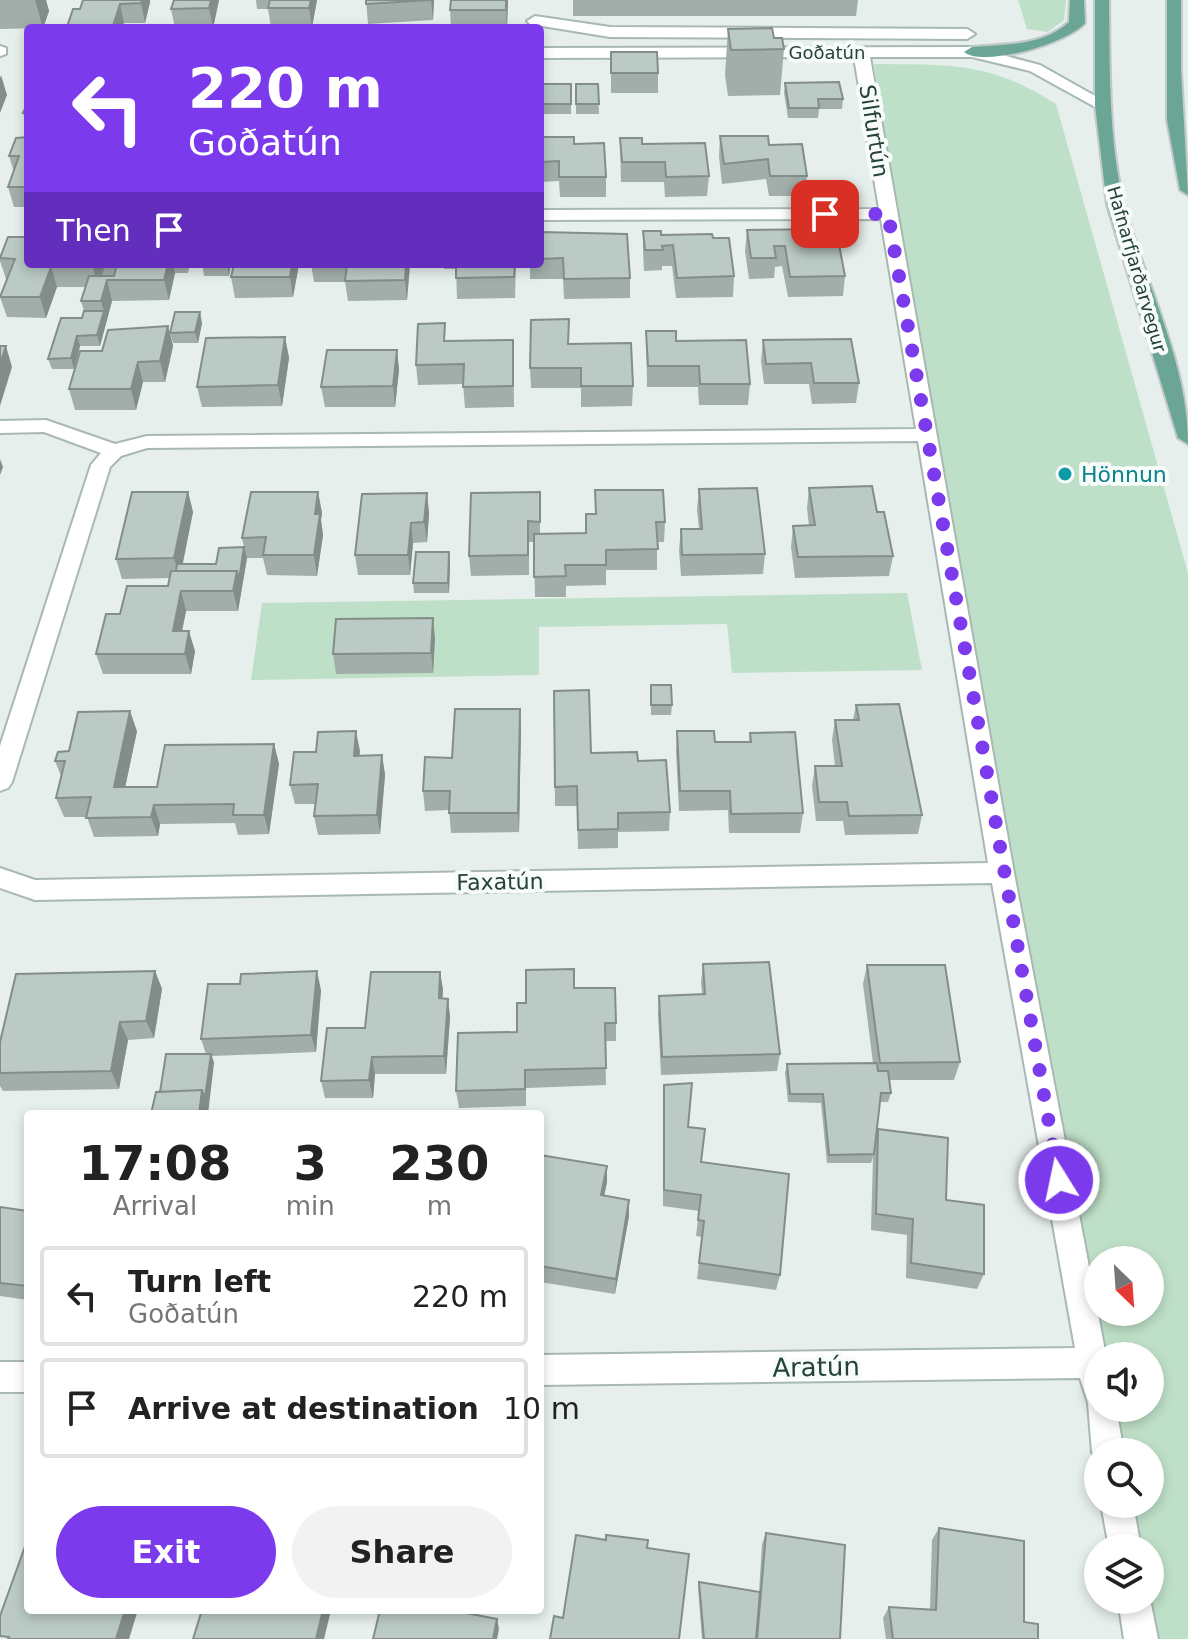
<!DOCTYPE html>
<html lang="en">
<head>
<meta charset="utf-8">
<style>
	:root { --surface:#fff; --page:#f2f2f2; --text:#222; --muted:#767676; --line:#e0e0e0; --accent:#7c3aed }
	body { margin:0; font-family:"DejaVu Sans",sans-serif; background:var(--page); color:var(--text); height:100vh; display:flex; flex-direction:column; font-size:30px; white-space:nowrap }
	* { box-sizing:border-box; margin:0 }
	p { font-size:26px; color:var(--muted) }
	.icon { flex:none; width:44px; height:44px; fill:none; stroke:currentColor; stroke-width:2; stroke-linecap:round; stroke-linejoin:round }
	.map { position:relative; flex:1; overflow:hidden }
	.drawer { position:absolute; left:24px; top:1110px; width:520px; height:504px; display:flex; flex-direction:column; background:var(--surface); border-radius:8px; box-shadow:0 4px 12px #0003 }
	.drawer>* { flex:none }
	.top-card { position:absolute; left:24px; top:24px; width:520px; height:244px; border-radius:8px; box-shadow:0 4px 12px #0003; background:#7c3aed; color:#fff; overflow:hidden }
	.needle { width:52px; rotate:155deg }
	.buttons { position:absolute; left:1084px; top:1246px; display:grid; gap:16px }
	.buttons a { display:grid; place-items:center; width:80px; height:80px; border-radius:50%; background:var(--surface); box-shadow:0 4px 12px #0003; font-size:40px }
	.pin { position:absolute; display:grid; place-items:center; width:68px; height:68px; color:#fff; margin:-34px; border-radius:16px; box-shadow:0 4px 12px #0006 }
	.me { position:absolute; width:88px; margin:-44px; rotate:350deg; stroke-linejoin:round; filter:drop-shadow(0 0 6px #0008) }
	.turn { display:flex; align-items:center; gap:28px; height:168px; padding:0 32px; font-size:36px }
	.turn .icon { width:104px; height:104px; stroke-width:2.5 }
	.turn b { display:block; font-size:56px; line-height:68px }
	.then { display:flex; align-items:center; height:76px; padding:0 32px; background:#0003; gap:16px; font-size:30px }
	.eta { display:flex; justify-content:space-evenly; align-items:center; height:136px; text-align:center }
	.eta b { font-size:48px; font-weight:700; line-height:56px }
	.primary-button { display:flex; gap:16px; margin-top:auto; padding:16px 32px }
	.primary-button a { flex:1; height:92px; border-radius:48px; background:var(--accent); color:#fff; font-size:32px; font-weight:700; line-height:92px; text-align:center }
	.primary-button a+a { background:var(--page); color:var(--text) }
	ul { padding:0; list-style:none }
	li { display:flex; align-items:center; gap:24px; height:100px; margin:0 16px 12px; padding:0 16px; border:4px solid var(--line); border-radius:8px }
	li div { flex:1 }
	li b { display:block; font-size:30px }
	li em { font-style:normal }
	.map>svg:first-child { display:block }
	.green { fill:#bfe0c8; fill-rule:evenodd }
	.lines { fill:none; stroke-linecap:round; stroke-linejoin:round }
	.minor-casing { stroke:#a8b8b2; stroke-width:4 }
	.major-casing { stroke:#c2cac8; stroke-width:4 }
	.minor { fill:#fff; fill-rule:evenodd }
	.major { fill:#6aa596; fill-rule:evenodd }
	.wall { fill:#a1aea9 }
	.shaded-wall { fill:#838d89 }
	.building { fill:#bbcac4; stroke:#838d89; stroke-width:2 }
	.route { stroke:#7c3aed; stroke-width:14; stroke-dasharray:0 25.2 }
	.culture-dot { fill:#0f9aa8; stroke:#f7fbf9; stroke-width:3 }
	.labels { text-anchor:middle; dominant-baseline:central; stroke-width:8; stroke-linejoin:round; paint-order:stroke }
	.far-street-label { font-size:18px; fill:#24423a; stroke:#f7fbf9 }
	.street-label { font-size:22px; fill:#24423a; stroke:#f7fbf9 }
	.culture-label { font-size:22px; fill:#0d838f; stroke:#f7fbf9; text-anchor:start }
	.near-street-label { font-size:26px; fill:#24423a; stroke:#f7fbf9 }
</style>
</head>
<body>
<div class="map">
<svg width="1188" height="1639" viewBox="0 0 1188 1639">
	<rect width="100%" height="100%" fill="#e6efeb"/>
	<path class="green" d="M1018 0H1066L1064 20 1048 32 1027 29Z
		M874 64C950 65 989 61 1056 104L1188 573V1639H1160L1150 1591V1548H1141L1131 1504H1150V1452H1121L1113 1408H1150V1356H1104L923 376ZM1098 1260H1150V1312H1098Z
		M907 593 922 670 732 673 727 624 539 627V675L251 680 262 603Z"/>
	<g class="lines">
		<g class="minor-casing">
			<path id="minor" d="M535 16 610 27 967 29 975 34 967 39 610 37 530 24 527 21Z
				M0 46 6 48V54L0 56Z
				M972 47 1040 65 1111 105 1097 108 1030 71 972 57H870L1014 873 1106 1356H1098V1408H1116L1124 1452H1098V1463L1092 1452 1088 1403 1080 1378 540 1385V1355L1075 1348 992 883 35 900 0 888V868L35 880 988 863 918 441 147 448 121 456 110 467 12 782 8 788 0 791V746L91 465 101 453 44 432 0 433V421L46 420 115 444 147 436 916 429 881 219 540 220V210L879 209 854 57 540 58V48Z
				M0 1362H28V1392H0Z
				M1101 1504H1133L1141 1548H1109Z
				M1118 1600 1150 1599 1158 1639H1124Z"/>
		</g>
		<g class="major-casing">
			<path id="major" d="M1070 0H1084L1085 23C1068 43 984 68 964 52L972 47C1006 44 1043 46 1069 22Z
				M1095 0H1109C1110 68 1108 142 1125 208 1146 285 1188 364 1188 444L1178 438 1107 205 1095 105Z
				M1167 0H1181V71L1188 195 1180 190 1167 120Z"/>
		</g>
		<use href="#minor" class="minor"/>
		<use href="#major" class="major"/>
	</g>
	<path class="wall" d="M0 0H46L49 11 43 28 0 29Z
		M83 0 150 2 145 23H124L123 28H67L80 9Z
		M219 0 213 28H175L171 9Z
		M256 0H317L312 27H271L268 9H257Z
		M366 0H434L433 20 368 24Z
		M508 0 507 28H513H451L450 10Z
		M573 0H858L856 16H573Z
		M728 29 774 38 784 49 780 95 728 96 725 75Z
		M611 52 658 73V93H611Z
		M785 83 843 99 842 109H819L818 118H788L784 93Z
		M540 84H571V114H540Z
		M576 84H598L599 114H576Z
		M28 102V129L23 113Z
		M720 136 769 145 807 176 805 196H769L766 179 722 184 719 157Z
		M28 137V207H14L8 187 14 172 9 156Z
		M540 137 574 144 606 177V197H560L559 181 540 182Z
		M620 138 642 144 709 176 707 196 665 197 664 182H621Z
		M836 229 845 276 843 296 788 297 782 266 775 267 774 278 749 279 745 251 747 230Z
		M643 231 661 235 734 276 733 297 676 298 672 266H662V270L644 271 643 251Z
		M540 232 630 278V298L564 299 563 279H530V264H540Z
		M8 237 28 264H190L188 273H175L169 300 112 301 100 346H80L74 369H52L48 359 82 318 84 311 81 301 86 287H57L46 318 7 317 0 297 7 279H6L0 261V256Z
		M202 264H299L293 297 235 298 231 277 233 267H231L229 276H204Z
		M311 264H410L407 300 348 301 345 282H314Z
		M444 264H516L515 298 457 299 456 269H444Z
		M202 323 198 343H173L170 333Z
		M168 326 173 346 165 382H143L136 410H75L69 389 102 351Z
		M646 331 676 341 750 384 748 405H699L698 387H647Z
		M285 337 289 358 282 406 202 407 197 387Z
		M513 340 514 407 465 408 463 384 418 385 416 365 446 341Z
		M763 340 859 383 856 403 812 404 809 384H764L761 361Z
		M569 344 633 386 632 406 581 407V388H531L530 368Z
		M397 350 399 370 395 407H325L321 387Z
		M809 488 877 512 893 556 889 576 795 578 791 547 793 526H809L807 508Z
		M699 489 765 554 763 574 681 576 679 550 681 529H699L697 510Z
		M595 490 665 522 664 542H657V570H606V585L566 586V597H535L534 542H529V575L471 576 469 556 540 492V534L586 533 595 514Z
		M188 492 193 512 182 564H216L244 547 242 538 318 492 322 513 321 520 323 535 317 576 267 575 263 558H247L238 611H186L182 631 195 651 191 674H103L96 654 120 614 168 586 170 578 122 579 116 559Z
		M427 493 429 514 427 542 413 543 410 575H358L355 555Z
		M450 562 449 593H414L413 583Z
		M435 638 433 673 336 674 333 654Z
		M651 685 672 705 671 715H651Z
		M554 691 591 753 638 761 670 812 669 831 618 832V848L578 849 577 806H555Z
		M856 705 922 815 918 834 845 835 843 821H816L812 786 815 766H835L832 740 835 720H853Z
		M521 728 519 832 451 833 449 810 425 811 423 791 452 758Z
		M137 731 125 787H157L274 744 279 764 269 834 238 835 235 823 160 824 158 836 94 837 87 817H64L56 798 61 776 55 761 69 751Z
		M356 731 359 756 382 755 385 775 380 834 318 835 314 816 316 804H295L290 785 316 752Z
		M677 731 715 742H749L750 733 803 813 800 833H729L728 810 679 811 676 751Z
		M703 964 780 1054 777 1071 661 1075 658 1014 659 996 702 994 701 982Z
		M867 965 960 1062 954 1080H889L891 1093 888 1102H880L876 1137 878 1129 946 1200 984 1274 977 1289 906 1278 907 1235 871 1230 873 1157 871 1163H827L821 1103 788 1102 785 1073 787 1064 873 1063 863 984Z
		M155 971 162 989 154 1038 128 1040 119 1089 3 1091 0 1086V1042Z
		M440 972 443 990 442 998 448 999 450 1017 446 1074H375L373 1098H325L321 1081 365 1028Z
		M574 988 616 1023V1041H605L606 1085 526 1088V1106L459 1108 456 1091 517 1032 526 1003Z
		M321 990 316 1052 212 1056 214 1063 160 1092 206 1054 201 1039Z
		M664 1085 688 1127 701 1162 780 1275 776 1290 697 1279 702 1237 696 1236 699 1211 663 1206V1103Z
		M540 1138 543 1139 544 1155 607 1182 604 1196 629 1216 615 1294 540 1282Z
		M0 1207 28 1211V1300L0 1296Z
		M939 1528 1024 1622 1038 1639H886L883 1618 889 1607 930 1609 932 1540Z
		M766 1533 840 1639H702L698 1588 699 1582 759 1592 762 1544Z"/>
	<path class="shaded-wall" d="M35 0H46L49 11 43 28Z
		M142 0H150V2L145 23 141 3Z
		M211 0H219L213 28 209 8Z
		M311 0H317L312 27 309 8Z
		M431 0H434L433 20Z
		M506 0H508L507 28 506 10Z
		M120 4 124 23 123 28H114Z
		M1 75 7 95 0 113V78Z
		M94 264H103L104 269 98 287 93 267Z
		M168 264H173L175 273 169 300 164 280Z
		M227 264H230L229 276Z
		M292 264H299L293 297 290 277Z
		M406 264H410L407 300 405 280Z
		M51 267 57 287 46 318 40 297Z
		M107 280 112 301 100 346 97 335 104 311 101 301Z
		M200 312 202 323 198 343 195 332Z
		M168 326 173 346 165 382 160 361Z
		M77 336 80 346 74 369 71 358Z
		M285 337 289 358 282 406 278 385Z
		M6 346 12 367 0 406V364Z
		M397 350 399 370 395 407 393 386Z
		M138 362 143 382 136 410 131 389Z
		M0 459 3 467 0 475Z
		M188 492 193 512 180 578 174 558Z
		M318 492 322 513 321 520 323 535 317 576 314 555 315 514Z
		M427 493 429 514 427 542 424 522Z
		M411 523 413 543 410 575 408 555Z
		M244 547 247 558 238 611 233 591 237 571Z
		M449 552 450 562 449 593 448 583Z
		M181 591 186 611 178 651 173 631Z
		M433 618 435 638 433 673 431 653Z
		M189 631 195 651 191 674 185 654Z
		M520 709 521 728 519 832 518 813Z
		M130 711 137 731 121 807 114 787Z
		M356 731 360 751 358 775 354 756Z
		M274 744 279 764 269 834 264 815Z
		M382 755 385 775 380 834 377 815Z
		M154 805 160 824 158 836 151 817Z
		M155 971 162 989 154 1038 146 1021Z
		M317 971 321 990 316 1052 311 1035Z
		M440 972 443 990 441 1016 439 998Z
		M448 999 450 1017 446 1074 444 1056Z
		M120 1022 128 1040 119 1089 111 1071Z
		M211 1054 214 1063 208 1114H199L202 1090Z
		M372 1057 375 1074 373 1098 369 1080Z
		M543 1139 544 1155H540Z
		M607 1166V1182L601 1211V1195Z
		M629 1200V1216L615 1294 616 1279Z
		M125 1610H135L137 1613 129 1639H116Z
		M323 1610H331L324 1639H316Z
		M497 1619 499 1629 497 1639H493Z"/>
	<path class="building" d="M83 0H142L141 3 120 4 113 26 67 27 73 9H80Z
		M174 0H211L209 8 171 9Z
		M270 0H311L309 8H268Z
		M366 0H431L366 4Z
		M451 0H506V10H450Z
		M772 28 774 38H782L784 49 731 50 728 29Z
		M611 52H657L658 73H611Z
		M839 82 843 99H818L819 108H789L785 83Z
		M540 84H571V104H540Z
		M576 84H598L599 104H576Z
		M28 102V113H23Z
		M720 136H768L769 145 802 144 807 176H770L768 159 724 164Z
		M28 137V187H8L19 156H9L16 138Z
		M540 137H574V144L604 143 606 177H559V161L540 162Z
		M620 138H642V144L705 143 709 176 666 177 665 162H622Z
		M836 229 845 276 790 277 785 246H774L776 258H751L747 230Z
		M643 231H661V235L712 234 713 238H729L734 276 677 278 673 245 662 246 663 250H645Z
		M540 232 627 234 630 278 564 279 563 258 540 259Z
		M8 237H28V264H94L93 267H51L40 297H0L15 259 0 258Z
		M117 264H168L164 280H107L101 301H81L89 276H114Z
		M234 264H292L290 277H231Z
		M347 264H406L405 280 345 281Z
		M456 264H515L514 277 456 278Z
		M84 311H104L97 335 77 336 71 358 48 359 61 318H82Z
		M175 312H200L195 332 170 333Z
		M569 319 568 344 631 343 633 386H581V368H530L531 320Z
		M445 323 444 341 513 340V386L463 387 464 364 416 365 418 324Z
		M168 326 160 361 138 362 131 389H69L80 351H102L108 330Z
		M646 331H676V341L746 340 750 384H700L699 366H648Z
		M285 337 278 385 197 387 206 338Z
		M851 339 859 383H814L811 363 766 364 763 340Z
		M0 346H6L0 364Z
		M327 350H397L393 386 321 387Z
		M872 486 877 512H884L893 556 798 557 793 526 815 525 809 488Z
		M757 488 765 554 682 555 681 529H702L699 489Z
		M595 490H663L665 522H656L658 549 606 550V565H565L566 576 534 577V534L586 533V514H596Z
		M132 492H188L174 558 116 559Z
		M251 492H318L315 514H320L314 555H263L266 537 242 538Z
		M540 492V522L528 521V555L469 556 471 493Z
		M427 493 424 522 411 523 408 555H355L362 494Z
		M244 547 239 580 237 571H176L177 564H216L219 548Z
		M416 552H449L448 583H413Z
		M171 571H237L233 591H181L173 631H189L185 654H96L106 614H120L127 586H168Z
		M433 618 431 653 333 654 336 619Z
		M651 685H671L672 705H651Z
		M589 690 591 753 637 752 638 761 666 760 670 812 618 813V829L578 830 577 786 555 787 554 691Z
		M899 704 922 815 849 816 847 802H819L815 766H842L835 720H859L856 705Z
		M455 709H520L518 813H449L450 791H423L425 757 452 758Z
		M130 711 114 787H157L165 745 274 744 264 815H233L234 804 154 805 151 817 86 818 91 797 56 798 65 761H55L58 752 69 751 78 712Z
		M356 731 354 756 382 755 377 815 314 816 318 784 290 785 294 752H316L318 732Z
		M677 731H714L715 742H751L750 733 795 732 803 813 731 814 730 791H680Z
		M769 962 780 1054 662 1057 659 996 705 994 703 964Z
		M867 965H945L960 1062 880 1063Z
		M574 969V988H615L616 1023H605L606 1068 525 1070V1089L456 1091 458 1033 517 1032V1003H526V970Z
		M155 971 146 1021 120 1022 111 1071 0 1073V1042L16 974Z
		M317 971 311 1035 201 1039 208 984H240L241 974Z
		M371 972H440L439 998 448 999 444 1056 372 1057 369 1080 321 1081 327 1028H365Z
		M166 1054H211L205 1098 202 1090 160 1092Z
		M877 1063 878 1071H888L891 1093H881L874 1154 829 1155 823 1094H790L787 1064Z
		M692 1083 688 1127 705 1129 701 1162 789 1174 780 1275 699 1263 704 1221 698 1220 701 1195 664 1190V1085Z
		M202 1090 199 1114H151L156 1092Z
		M878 1129 948 1138 946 1200 984 1205V1274L911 1263 913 1219 876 1214Z
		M540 1138 543 1139 540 1155 607 1166 601 1195 629 1200 616 1279 540 1266Z
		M0 1207 28 1211V1286L0 1283Z
		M939 1528 1024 1541V1622L1038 1624V1639H893L889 1607 936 1610Z
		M766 1533 845 1545 840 1639H757Z
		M576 1535 606 1540V1535L648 1540 647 1548 689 1554 679 1639H550L554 1616 563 1618Z
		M28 1538V1610H125L116 1639H8L9 1637 0 1636V1616Z
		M699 1582 760 1592 756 1639H704Z
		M202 1610H323L316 1639H193Z
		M380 1610H456V1611L497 1619 493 1639H373Z"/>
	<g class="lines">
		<path class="route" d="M825 214H888L1059 1180"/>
	</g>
	<circle class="culture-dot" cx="1065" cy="474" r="8"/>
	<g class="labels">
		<g class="far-street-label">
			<text x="827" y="52">Goðatún</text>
			<text transform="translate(1137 269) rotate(74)">Hafnarfjarðarvegur</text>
		</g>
		<g class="street-label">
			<text transform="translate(874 131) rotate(81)">Silfurtún</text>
			<text transform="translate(500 882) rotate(-1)">Faxatún</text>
		</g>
		<g class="culture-label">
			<text x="1081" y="474">Hönnun</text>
		</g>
		<g class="near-street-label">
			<text transform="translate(816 1367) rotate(-1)">Aratún</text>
		</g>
	</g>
</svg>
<div class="buttons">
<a><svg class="needle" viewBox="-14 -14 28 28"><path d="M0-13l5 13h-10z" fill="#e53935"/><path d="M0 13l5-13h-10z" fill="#767676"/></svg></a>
<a><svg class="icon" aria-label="sound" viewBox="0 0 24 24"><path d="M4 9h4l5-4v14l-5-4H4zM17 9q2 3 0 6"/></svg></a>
<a><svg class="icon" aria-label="search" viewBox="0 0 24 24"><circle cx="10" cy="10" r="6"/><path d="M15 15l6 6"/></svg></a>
<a><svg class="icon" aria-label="layers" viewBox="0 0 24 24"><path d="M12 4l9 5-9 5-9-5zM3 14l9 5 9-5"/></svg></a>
</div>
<div class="pin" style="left:825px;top:214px;background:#d93025"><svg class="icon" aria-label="arrive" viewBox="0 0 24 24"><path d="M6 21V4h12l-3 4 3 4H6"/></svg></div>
<svg class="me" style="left:1059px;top:1180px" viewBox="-20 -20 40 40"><circle r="17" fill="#7c3aed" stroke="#fff" stroke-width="3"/><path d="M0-11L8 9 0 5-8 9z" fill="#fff"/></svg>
<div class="top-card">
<div class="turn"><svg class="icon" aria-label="left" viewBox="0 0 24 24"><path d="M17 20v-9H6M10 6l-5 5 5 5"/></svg><div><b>220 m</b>Goðatún</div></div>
<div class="then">Then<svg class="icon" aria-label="arrive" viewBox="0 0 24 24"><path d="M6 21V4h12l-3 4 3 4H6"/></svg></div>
</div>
<section class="drawer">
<div class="eta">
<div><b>17:08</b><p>Arrival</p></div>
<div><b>3</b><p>min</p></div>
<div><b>230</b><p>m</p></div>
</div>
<ul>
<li><svg class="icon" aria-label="left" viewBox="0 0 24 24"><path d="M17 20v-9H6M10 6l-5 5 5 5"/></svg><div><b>Turn left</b><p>Goðatún</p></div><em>220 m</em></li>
<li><svg class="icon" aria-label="arrive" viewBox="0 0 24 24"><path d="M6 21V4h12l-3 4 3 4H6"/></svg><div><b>Arrive at destination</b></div><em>10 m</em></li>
</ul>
<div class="primary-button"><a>Exit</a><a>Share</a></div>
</section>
</div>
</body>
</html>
